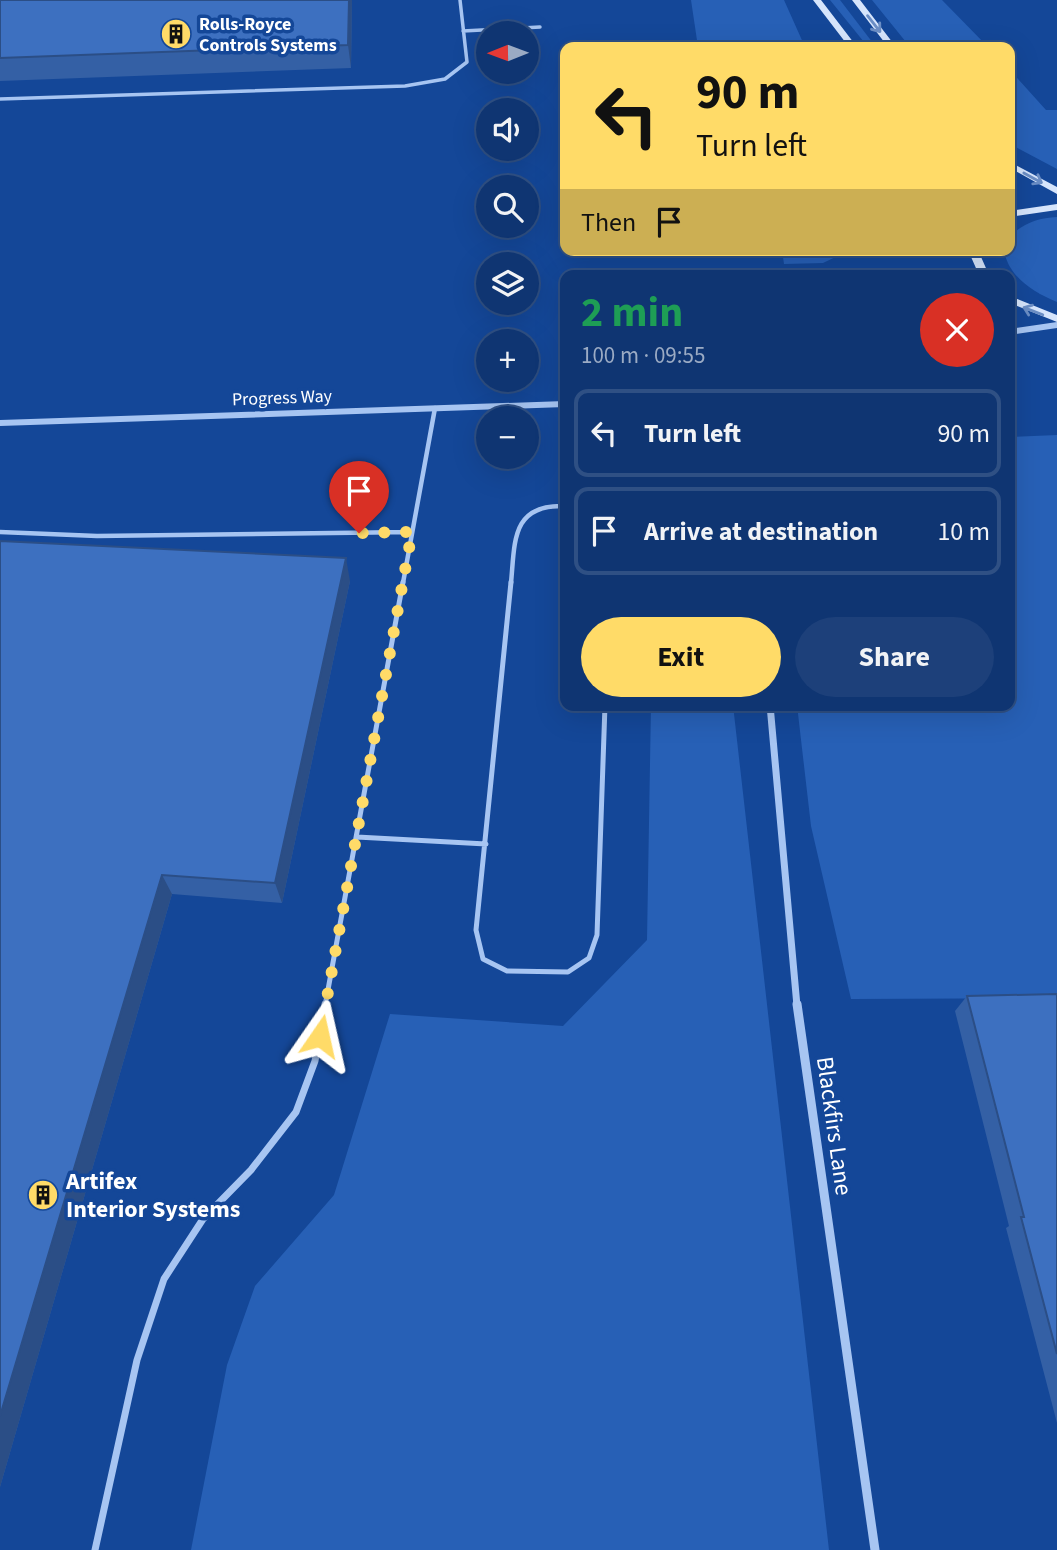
<!DOCTYPE html>
<html lang="en">
<head>
<meta charset="utf-8">
<style>
	:root { --surface:#0f3572; --page:#1d407a; --text:#f1f3f6; --muted:#9babc4; --line:#2f5084; --accent:#ffdb68 }
	body { margin:0; font-family:"Source Sans 3",sans-serif; background:var(--page); color:var(--text); height:100vh; display:flex; flex-direction:column; font-size:26px; white-space:nowrap }
	* { box-sizing:border-box; margin:0 }
	p { font-size:23px; color:var(--muted) }
	.icon { flex:none; width:38px; height:38px; fill:none; stroke:currentColor; stroke-width:2; stroke-linecap:round; stroke-linejoin:round }
	.map { position:relative; flex:1; overflow:hidden }
	.details { position:absolute; left:560px; top:270px; width:455px; height:441px; display:flex; flex-direction:column; background:var(--surface); border-radius:14px; box-shadow:0 7px 28px #0002,0 0 0 2px var(--line) }
	.details>* { flex:none }
	.banner { position:absolute; left:560px; top:42px; width:455px; height:214px; border-radius:14px; box-shadow:0 7px 28px #0002,0 0 0 2px var(--line); background:#ffdb68; color:#111; overflow:hidden }
	.needle { width:46px; rotate:269deg }
	.controls { position:absolute; left:476px; top:21px; display:grid; gap:14px }
	.controls a { display:grid; place-items:center; width:63px; height:63px; border-radius:50%; background:var(--surface); box-shadow:0 7px 28px #0002,0 0 0 2px var(--line); font-size:35px }
	.pin { position:absolute; display:grid; place-items:center; width:60px; height:60px; color:#fff; margin:-72px -30px; border-radius:50% 50% 50% 0; rotate:-45deg; box-shadow:0 0 7px #0007 }
	.pin .icon { rotate:45deg }
	.me { position:absolute; width:77px; margin:-38px; rotate:11deg; stroke-linejoin:round; filter:drop-shadow(0 0 5px #0008) }
	.turn { display:flex; align-items:center; gap:24px; height:147px; padding:0 21px; font-size:32px }
	.turn .icon { width:91px; height:91px; stroke-width:2.5 }
	.turn b { display:block; font-size:49px; line-height:60px }
	.then { display:flex; align-items:center; height:66px; padding:0 21px; background:#0003; gap:14px; font-size:26px }
	.round { display:grid; place-items:center; flex:none; width:74px; height:74px; border-radius:37px; background:var(--page) }
	.overview { display:flex; align-items:center; justify-content:space-between; height:119px; padding:0 21px }
	h1 { font-size:42px; font-weight:700; line-height:52px; color:#1e9e55 }
	.action { display:flex; gap:14px; margin-top:auto; padding:14px 21px }
	.action a { flex:1; height:80px; border-radius:42px; background:var(--accent); color:#111; font-size:28px; font-weight:700; line-height:80px; text-align:center }
	.action a+a { background:var(--page); color:var(--text) }
	ul { padding:0; list-style:none }
	li { display:flex; align-items:center; gap:21px; height:88px; margin:0 14px 10px; padding:0 7px; border:4px solid var(--line); border-radius:14px }
	li div { flex:1 }
	li b { display:block; font-size:26px }
	li em { font-style:normal }
	.map>svg:first-child { display:block }
	.green { fill:#2760b6 }
	.lines { fill:none; stroke-linecap:round; stroke-linejoin:round }
	.service-far3 { stroke:#a7c5f2; stroke-width:3.5 }
	.service-far2 { stroke:#a7c5f2; stroke-width:4.5 }
	.service-far1 { stroke:#a7c5f2; stroke-width:5 }
	.service { stroke:#a7c5f2; stroke-width:7 }
	.minor-far1 { stroke:#a7c5f2; stroke-width:7 }
	.minor { stroke:#a7c5f2; stroke-width:9 }
	.tertiary { fill:#a7c5f2; fill-rule:evenodd }
	.secondary { fill:#d6e5fc; fill-rule:evenodd }
	.wall { fill:#3460a5 }
	.shaded-wall { fill:#2b4e86 }
	.building { fill:#3d70c0; stroke:#2b4e86; stroke-width:2 }
	.oneway { stroke:#6b8ec5 }
	.route { stroke:#ffdb68; stroke-width:12; stroke-dasharray:0 21.6 }
	.labels { text-anchor:middle; dominant-baseline:central; stroke-width:7; stroke-linejoin:round; paint-order:stroke }
	.far-poi-label { font-size:18px; font-weight:bold; fill:#fff; stroke:#144798; text-anchor:start }
	.far-street-label { font-size:18px; fill:#fff; stroke:#144798 }
	.near-street-label { font-size:24px; fill:#fff; stroke:#144798 }
	.near-poi-label { font-size:24px; font-weight:bold; fill:#fff; stroke:#144798; text-anchor:start }
</style>
</head>
<body>
<div class="map">
<svg width="1057" height="1550" viewBox="0 0 1057 1550">
	<rect width="100%" height="100%" fill="#144798"/>
	<path class="green" d="M691 0H784L805 47H698Z
		M830 0H840L876 47H868Z
		M872 0H942L988 47H910Z
		M1010 70 1046 110H1057V169L1010 144Z
		M1057 217V302C1033 292 1009 277 1004 251L1010 250V236C1024 223 1038 218 1057 217Z
		M782 250H850L823 263 784 264Z
		M1057 435V998L851 999 811 826 797 705H1010V437Z
		M651 705H733L829 1550H191L227 1365 255 1286 334 1195 390 1014 563 1026 647 940Z"/>
	<g class="lines">
		<path class="service-far3" d="M463 31 540 27
			M0 99 405 86 445 79 467 62 460 0"/>
		<path class="service-far2" d="M0 532 97 536 412 532
			M403 583 435 408
			M511 583C515 542 511 504 565 506"/>
		<path class="service-far1" d="M511 582 476 930 483 959 507 971 568 972 589 958 597 935 605 705
			M357 837 486 844
			M325 1006 403 582"/>
		<path class="service" d="M95 1550 137 1360 164 1279 203 1219 251 1170 296 1112 315 1061 325 1004"/>
		<path class="minor-far1" d="M770 705 797 1006"/>
		<path class="minor" d="M797 1004 875 1550"/>
		<path class="tertiary" d="M1057 322V328L1010 335V329Z
			M565 401V407L0 426V420Z"/>
		<path class="secondary" d="M813 0H821L857 47H849Z
			M852 0H860L896 47H888Z
			M1010 162 1057 187V194L1010 168Z
			M1057 204V210L1010 217V211Z
			M968 250H978L989 275H979Z
			M1010 296 1057 315V322L1010 303Z"/>
	</g>
	<path class="wall" d="M0 0H352L351 68 0 81Z
		M0 541 350 581 282 903 172 894 0 1487Z
		M1057 994V1423L1006 1228 1009 1226 955 1011 967 996Z"/>
	<path class="shaded-wall" d="M349 0H352L351 68 348 45Z
		M346 558 350 581 282 903 275 883Z
		M162 875 172 894 0 1487V1416Z"/>
	<path class="building" d="M0 0H349L348 45 0 58Z
		M0 541 346 558 275 883 162 875 0 1416Z
		M1057 994V1354L1021 1217H1024L967 996Z"/>
	<defs><path id="oneway-shaft" d="M-6 0H5M1.5-3L5.5 0L1.5 3" fill="none" stroke-width="1.6" stroke-linecap="round" stroke-linejoin="round" transform="scale(1.75)"/></defs>
	<g class="oneway">
		<use href="#oneway-shaft" transform="translate(874 24) rotate(52)"/>
		<use href="#oneway-shaft" transform="translate(1033 178) rotate(29)"/>
		<use href="#oneway-shaft" transform="translate(1033 311) rotate(-159)"/>
	</g>
	<g class="lines">
		<path class="route" d="M320 1036 412 532 359 533"/>
	</g>
	<defs>
		<g id="building-disc" transform="scale(1.575)"><circle r="9.5" fill="#ffdb68" stroke="#144798"/><path d="M-4-6H4V6H1V3H-1V6H-4ZM-2.5-4.3h1.7v1.8h-1.7ZM.8-4.3h1.7v1.8H.8ZM-2.5-1h1.7V.8h-1.7ZM.8-1h1.7V.8H.8Z" fill="#111"/></g>
	</defs>
	<g fill-rule="evenodd">
		<use href="#building-disc" x="176" y="34"/>
		<use href="#building-disc" x="43" y="1195"/>
	</g>
	<g class="labels">
		<g class="far-poi-label">
			<text x="199" y="24">Rolls-Royce<tspan x="199" dy="21">Controls Systems</tspan></text>
		</g>
		<g class="far-street-label">
			<text transform="translate(282 398) rotate(-2)">Progress Way</text>
		</g>
		<g class="near-street-label">
			<text transform="translate(834 1126) rotate(82)">Blackfirs Lane</text>
		</g>
		<g class="near-poi-label">
			<text x="66" y="1181">Artifex<tspan x="66" dy="28">Interior Systems</tspan></text>
		</g>
	</g>
</svg>
<div class="controls">
<a><svg class="needle" viewBox="-14 -14 28 28"><path d="M0-13l5 13h-10z" fill="#e53935"/><path d="M0 13l5-13h-10z" fill="#9babc4"/></svg></a>
<a><svg class="icon" aria-label="sound" viewBox="0 0 24 24"><path d="M4 9h4l5-4v14l-5-4H4zM17 9q2 3 0 6"/></svg></a>
<a><svg class="icon" aria-label="search" viewBox="0 0 24 24"><circle cx="10" cy="10" r="6"/><path d="M15 15l6 6"/></svg></a>
<a><svg class="icon" aria-label="layers" viewBox="0 0 24 24"><path d="M12 4l9 5-9 5-9-5zM3 14l9 5 9-5"/></svg></a>
<a>+</a>
<a>−</a>
</div>
<div class="pin" style="left:359px;top:533px;background:#d93025"><svg class="icon" aria-label="arrive" viewBox="0 0 24 24"><path d="M6 21V4h12l-3 4 3 4H6"/></svg></div>
<svg class="me" style="left:320px;top:1036px" viewBox="-20 -20 40 40"><path d="M0-17L14 15 0 8-14 15z" fill="#ffdb68" stroke="#fff" stroke-width="4"/></svg>
<div class="banner">
<div class="turn"><svg class="icon" aria-label="left" viewBox="0 0 24 24"><path d="M17 20v-9H6M10 6l-5 5 5 5"/></svg><div><b>90 m</b>Turn left</div></div>
<div class="then">Then<svg class="icon" aria-label="arrive" viewBox="0 0 24 24"><path d="M6 21V4h12l-3 4 3 4H6"/></svg></div>
</div>
<section class="details">
<div class="overview"><div><h1>2 min</h1><p>100 m · 09:55</p></div><a class="round" style="background:#d93025;color:#fff"><svg class="icon" aria-label="close" viewBox="0 0 24 24"><path d="M6 6l12 12M18 6L6 18"/></svg></a></div>
<ul>
<li><svg class="icon" aria-label="left" viewBox="0 0 24 24"><path d="M17 20v-9H6M10 6l-5 5 5 5"/></svg><div><b>Turn left</b></div><em>90 m</em></li>
<li><svg class="icon" aria-label="arrive" viewBox="0 0 24 24"><path d="M6 21V4h12l-3 4 3 4H6"/></svg><div><b>Arrive at destination</b></div><em>10 m</em></li>
</ul>
<div class="action"><a>Exit</a><a>Share</a></div>
</section>
</div>
</body>
</html>
